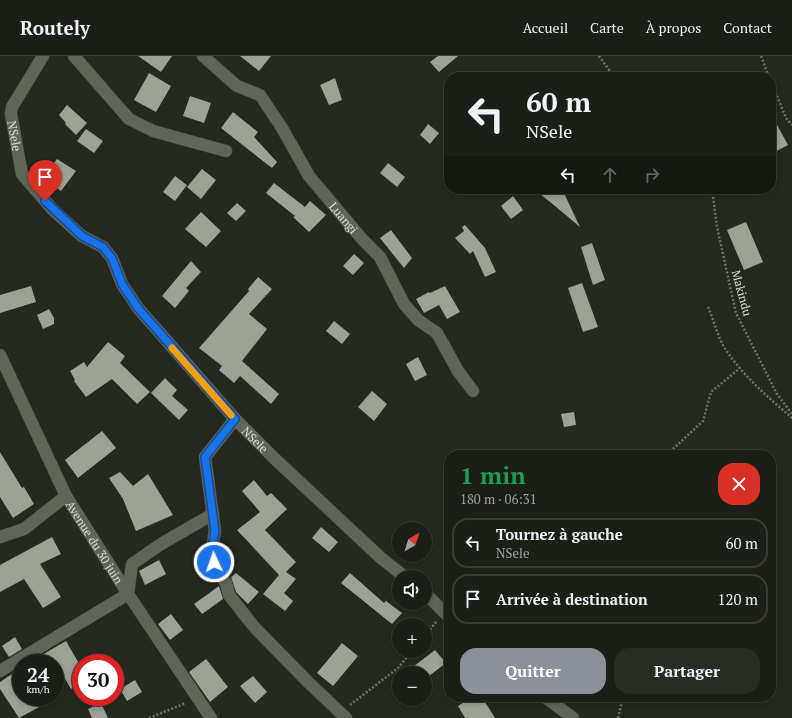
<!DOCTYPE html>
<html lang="fr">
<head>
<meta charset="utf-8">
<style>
	:root { --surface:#1c1f17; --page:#292c24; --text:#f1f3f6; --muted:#a0a2a1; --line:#3a3d36; --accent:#8c9099 }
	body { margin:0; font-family:"PT Serif",serif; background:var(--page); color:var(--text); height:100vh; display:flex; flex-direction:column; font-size:15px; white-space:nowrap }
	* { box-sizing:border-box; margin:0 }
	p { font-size:13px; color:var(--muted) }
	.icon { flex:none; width:22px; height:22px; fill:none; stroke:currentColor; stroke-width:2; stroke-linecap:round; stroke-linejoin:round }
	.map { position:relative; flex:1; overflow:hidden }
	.sheet { position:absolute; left:444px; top:394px; width:332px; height:252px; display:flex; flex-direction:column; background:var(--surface); border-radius:16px; box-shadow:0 2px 6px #0003,0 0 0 1px var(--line) }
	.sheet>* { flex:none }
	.banner { position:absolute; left:444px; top:16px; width:332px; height:122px; border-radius:16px; box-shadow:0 2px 6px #0003,0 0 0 1px var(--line); background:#1c1f17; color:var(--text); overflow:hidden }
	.needle { width:26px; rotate:39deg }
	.tools { position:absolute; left:392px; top:466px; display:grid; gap:8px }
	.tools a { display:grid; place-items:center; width:40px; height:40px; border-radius:50%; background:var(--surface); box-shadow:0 2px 6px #0003,0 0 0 1px var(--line); font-size:20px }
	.speed { position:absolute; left:12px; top:598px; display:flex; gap:8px; font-size:20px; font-weight:700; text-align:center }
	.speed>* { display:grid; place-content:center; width:52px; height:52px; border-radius:50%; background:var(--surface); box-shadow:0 2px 6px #0003,0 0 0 1px var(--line); line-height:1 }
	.speed small { font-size:10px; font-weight:400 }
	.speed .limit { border:6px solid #d22; background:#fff; color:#111 }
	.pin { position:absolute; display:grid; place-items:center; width:34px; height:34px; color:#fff; margin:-41px -17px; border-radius:50% 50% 50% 0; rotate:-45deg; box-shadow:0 0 4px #0007 }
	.pin .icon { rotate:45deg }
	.me { position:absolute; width:44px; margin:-22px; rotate:357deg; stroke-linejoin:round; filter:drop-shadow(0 0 3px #0008) }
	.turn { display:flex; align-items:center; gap:14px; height:84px; padding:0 16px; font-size:18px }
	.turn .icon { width:52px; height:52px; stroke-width:2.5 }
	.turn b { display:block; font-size:28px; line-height:34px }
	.lanes { display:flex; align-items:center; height:38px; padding:0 16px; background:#0003; justify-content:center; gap:20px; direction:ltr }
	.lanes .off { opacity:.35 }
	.round { display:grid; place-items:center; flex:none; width:42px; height:42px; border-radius:16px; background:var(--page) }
	.head { display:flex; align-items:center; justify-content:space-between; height:68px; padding:0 16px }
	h1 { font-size:24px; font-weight:700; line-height:30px; color:#1e9e55 }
	.primary-button { display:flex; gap:8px; margin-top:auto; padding:8px 16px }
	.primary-button a { flex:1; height:46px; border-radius:16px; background:var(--accent); color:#fff; font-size:16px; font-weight:700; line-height:46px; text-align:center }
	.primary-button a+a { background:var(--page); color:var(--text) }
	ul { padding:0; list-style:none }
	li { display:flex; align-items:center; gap:12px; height:50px; margin:0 8px 6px; padding:0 8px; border:2px solid var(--line); border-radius:16px }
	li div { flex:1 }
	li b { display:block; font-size:15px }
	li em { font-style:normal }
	header { display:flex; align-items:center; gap:24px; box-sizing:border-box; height:56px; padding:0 20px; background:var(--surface); border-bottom:1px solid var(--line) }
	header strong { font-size:19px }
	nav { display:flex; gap:22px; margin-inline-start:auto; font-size:14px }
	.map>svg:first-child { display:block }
	.building { fill:#9ca296 }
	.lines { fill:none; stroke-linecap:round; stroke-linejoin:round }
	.minor-casing { stroke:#43473e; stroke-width:13 }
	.path { stroke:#6e7169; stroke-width:2.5; stroke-dasharray:2 2; stroke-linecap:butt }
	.minor { stroke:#60655a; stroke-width:12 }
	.route-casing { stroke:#114b97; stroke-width:10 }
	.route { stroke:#1a73e8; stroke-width:7 }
	.slow { stroke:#f59e0b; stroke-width:7 }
	.labels { text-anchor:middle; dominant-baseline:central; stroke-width:4; stroke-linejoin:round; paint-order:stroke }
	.street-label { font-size:12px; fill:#daddd6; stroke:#25291f }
</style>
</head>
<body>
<header>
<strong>Routely</strong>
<nav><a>Accueil</a><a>Carte</a><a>À propos</a><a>Contact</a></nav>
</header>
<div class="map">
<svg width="792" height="662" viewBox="0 0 792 662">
	<rect width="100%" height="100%" fill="#25291f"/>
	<path class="building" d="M138 0H172L161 16Z
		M240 0H271L259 15Z
		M438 0H458L439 16 430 6Z
		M149 17 171 30 156 56 134 44Z
		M335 22 342 44 329 49 320 29Z
		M190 40 211 47 204 67 183 60Z
		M67 49 87 67 76 79 65 68 66 67 59 59Z
		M233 56 258 76 254 81 277 106 272 112 221 72Z
		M771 58 788 89 771 98Z
		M428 68 439 77 430 88 420 79Z
		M86 73 103 85 94 97 77 85Z
		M57 103 76 115 61 135 50 127 56 119 49 114Z
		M388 107 405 121 397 131 380 117Z
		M202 113 216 124 201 143 187 131Z
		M175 120 187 129 175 145 163 136Z
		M274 127 305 151 310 145 326 159 309 176 293 161 295 160 266 137Z
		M534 133H562L580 171 555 150Z
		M513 140 523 154 511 163 501 150Z
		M237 147 246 155 236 165 227 157Z
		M201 156 221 175 206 191 185 173Z
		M746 166 763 206 744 214 727 174Z
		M465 169 485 192 496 216 485 221 473 195 470 198 455 182 464 175 462 171Z
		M391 174 412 202 404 212 380 182Z
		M592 187 605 224 593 229 581 191Z
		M354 198 364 207 353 219 343 210Z
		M191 205 201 216 186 232 189 235 175 252 162 240Z
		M258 221 272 233 249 258 267 273 242 305 279 338 271 348 240 320 234 327 219 314 222 310 199 292 249 235 248 233Z
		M582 227 598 271 583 276 568 232Z
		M31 230 36 246 0 257V239Z
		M445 230 460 256 447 263 439 249 424 257 416 243 429 236 430 237Z
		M49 253 54 262V268L43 273 37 259Z
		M334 265 350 278 342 288 326 275Z
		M108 286 125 300 120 307 150 336 137 348 112 323 86 341 74 325 75 324 70 315 84 306 87 311Z
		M418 301 427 319 415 325 406 308Z
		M165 322 177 334 172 340 188 354 179 364 151 337Z
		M372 335 387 348 374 365 358 351Z
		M574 356 576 369 564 371 561 358Z
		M102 375 116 392 78 422 65 404Z
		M0 396 22 432 24 431 34 448 13 462 0 441Z
		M120 416 133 430 148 418 173 459 136 475 123 443 109 422Z
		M254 424 267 440 271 437 287 453 265 474 296 506 286 516 296 523 284 537 293 545 285 555 263 538 279 519 237 474 260 456 242 435Z
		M321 471 338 486 329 496 312 482Z
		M52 481 61 498 40 508 61 541 43 552 24 523 0 536V509Z
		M159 504 166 518 145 529 139 515Z
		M236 517 259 536 248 548 236 536 231 521Z
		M350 517 384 547 386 545 402 557 392 568 341 527Z
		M219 530 223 543 202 558 194 548Z
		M171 558 183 574 170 584 158 568Z
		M15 581 22 593 9 601 2 590Z
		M66 585 81 611V627L71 633 56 607H28Z
		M342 587 358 600 333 630 317 617Z
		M435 594 446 607 425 623V617H405Z
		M206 603 228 631 210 646 189 616Z
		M21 612V641H33L39 651 19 662 0 633V626Z
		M253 620 267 636 255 647 240 630Z
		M135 624 142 636 127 645 120 633Z
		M473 641H482L495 662H465L458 650Z
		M101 647 108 662H92L88 653Z"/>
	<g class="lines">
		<g class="minor-casing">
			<g id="minor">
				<path id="s1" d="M43 0 12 51 11 58 22 118 53 154 82 180 103 191 112 202 122 228 138 252 235 363 275 403 381 502 405 521"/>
				<path d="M74 0 129 63 153 75 226 95"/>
				<path id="s2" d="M203 0 237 30 260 39 282 72 309 120 362 183 380 201 404 248 418 264 437 277 458 315 473 335"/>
				<path id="s3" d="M0 299 66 440 128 538 211 662"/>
				<path d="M235 363 205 401 215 475 211 498 216 514 226 527 229 539 255 572 309 627 346 662"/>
				<path d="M0 481 24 473 66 440"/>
				<path d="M425 537 449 561"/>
				<path d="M0 615 128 538 132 508 161 488 213 458"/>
				<path d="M545 641 573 662"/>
			</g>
		</g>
		<path class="path" d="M599 0 614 21
			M761 0 769 21
			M771 25 786 62 792 69
			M712 133 717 171 736 257 777 338 792 358
			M708 251C714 265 718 282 726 294 744 321 768 341 792 362
			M658 399 673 393 703 365 711 336 740 312
			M425 580 436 566
			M350 649 398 612 412 595
			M149 662 186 647
			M618 662 623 641"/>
		<use href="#minor" class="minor"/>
	</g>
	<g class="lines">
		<g class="route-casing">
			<path id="route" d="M45 145 82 180 103 191 112 202 122 228 138 252 235 363 205 401 215 475 211 498 214 506"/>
		</g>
		<use href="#route" class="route"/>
		<path class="slow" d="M172 292 231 359"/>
	</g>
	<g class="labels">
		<g class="street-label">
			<text stroke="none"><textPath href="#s1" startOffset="89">NSele</textPath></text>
			<text stroke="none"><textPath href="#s2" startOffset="219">Luangi</textPath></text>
			<text transform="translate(742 237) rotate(75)">Makindu</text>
			<text stroke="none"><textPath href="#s1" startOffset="485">NSele</textPath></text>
			<text stroke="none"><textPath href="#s3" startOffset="210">Avenue du 30 juin</textPath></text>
		</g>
	</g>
</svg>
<div class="tools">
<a><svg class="needle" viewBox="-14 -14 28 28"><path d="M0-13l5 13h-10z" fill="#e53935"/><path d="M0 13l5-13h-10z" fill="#a0a2a1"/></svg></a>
<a><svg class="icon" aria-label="sound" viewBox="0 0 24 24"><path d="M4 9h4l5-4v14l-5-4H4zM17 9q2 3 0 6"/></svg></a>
<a>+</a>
<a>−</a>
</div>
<div class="speed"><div>24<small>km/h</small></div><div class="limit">30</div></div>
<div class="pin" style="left:45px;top:145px;background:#d93025"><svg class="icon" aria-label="arrive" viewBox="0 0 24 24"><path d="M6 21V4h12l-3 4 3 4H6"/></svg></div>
<svg class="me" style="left:214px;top:506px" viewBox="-20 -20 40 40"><circle r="17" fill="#1a73e8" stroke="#fff" stroke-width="3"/><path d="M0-11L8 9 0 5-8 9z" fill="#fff"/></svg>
<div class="banner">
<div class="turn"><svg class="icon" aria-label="left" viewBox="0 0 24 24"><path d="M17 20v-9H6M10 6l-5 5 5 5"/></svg><div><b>60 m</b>NSele</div></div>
<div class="lanes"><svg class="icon" aria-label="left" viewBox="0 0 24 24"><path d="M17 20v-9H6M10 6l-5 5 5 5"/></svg><svg class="icon off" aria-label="ahead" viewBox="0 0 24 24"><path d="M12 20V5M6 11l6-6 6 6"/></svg><svg class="icon off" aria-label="right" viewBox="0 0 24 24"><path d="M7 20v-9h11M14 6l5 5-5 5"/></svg></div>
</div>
<section class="sheet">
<div class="head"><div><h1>1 min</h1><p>180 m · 06:31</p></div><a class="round" style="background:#d93025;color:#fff"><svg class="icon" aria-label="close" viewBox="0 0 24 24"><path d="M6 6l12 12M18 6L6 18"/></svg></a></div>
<ul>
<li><svg class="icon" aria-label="left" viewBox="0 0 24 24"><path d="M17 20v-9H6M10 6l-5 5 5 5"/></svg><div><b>Tournez à gauche</b><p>NSele</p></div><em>60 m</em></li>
<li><svg class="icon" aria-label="arrive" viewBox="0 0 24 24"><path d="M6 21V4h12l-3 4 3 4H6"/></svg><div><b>Arrivée à destination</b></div><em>120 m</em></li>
</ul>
<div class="primary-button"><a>Quitter</a><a>Partager</a></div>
</section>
</div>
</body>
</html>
